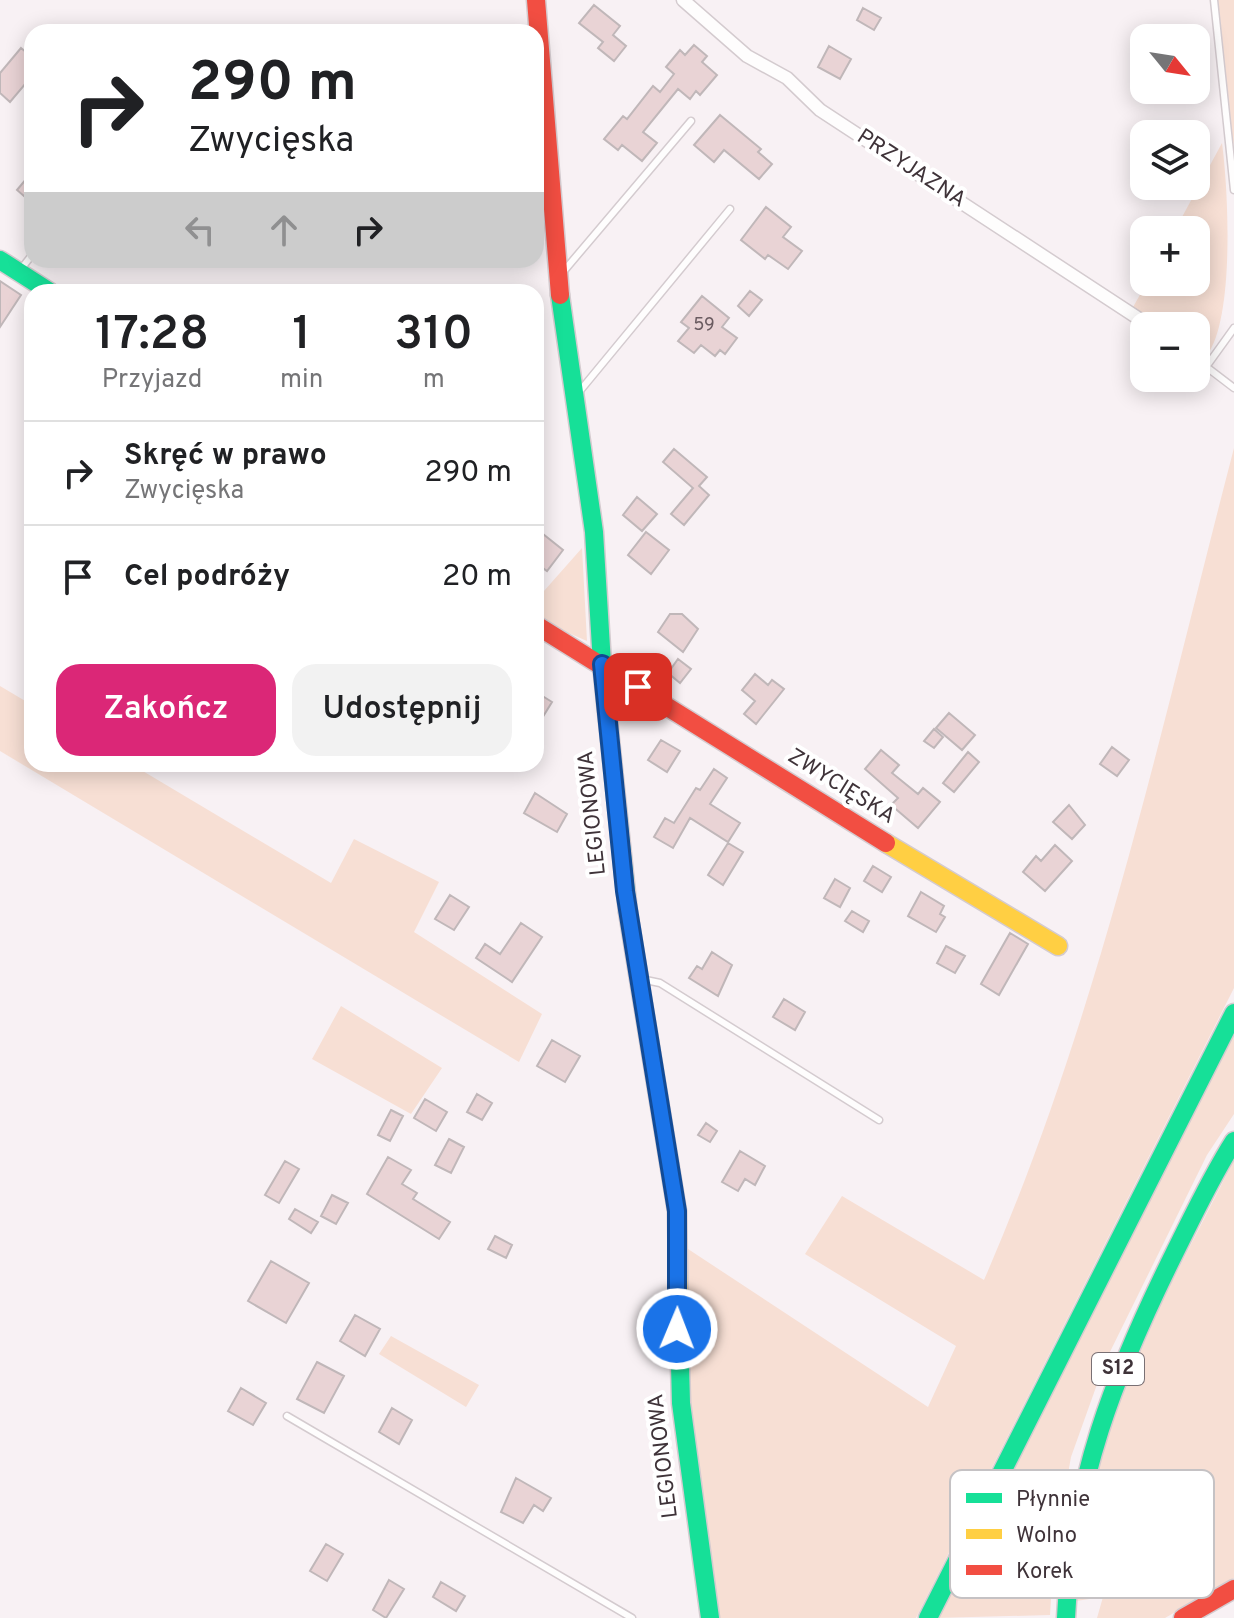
<!DOCTYPE html>
<html lang="pl">
<head>
<meta charset="utf-8">
<style>
	:root { --surface:#fff; --page:#f2f2f2; --text:#202124; --muted:#757577; --line:#e0e0e0; --accent:#db2777 }
	body { margin:0; font-family:Overpass,sans-serif; background:var(--page); color:var(--text); height:100vh; display:flex; flex-direction:column; font-size:30px; white-space:nowrap }
	* { box-sizing:border-box; margin:0 }
	p { font-size:26px; color:var(--muted) }
	.icon { flex:none; width:44px; height:44px; fill:none; stroke:currentColor; stroke-width:2; stroke-linecap:round; stroke-linejoin:round }
	.map { position:relative; flex:1; overflow:hidden }
	.panel { position:absolute; left:24px; top:284px; width:520px; height:488px; display:flex; flex-direction:column; background:var(--surface); border-radius:24px; box-shadow:0 4px 20px #0003 }
	.panel>* { flex:none }
	.top-card { position:absolute; left:24px; top:24px; width:520px; height:244px; border-radius:24px; box-shadow:0 4px 20px #0003; background:#fff; color:var(--text); overflow:hidden }
	.needle { width:52px; rotate:120deg }
	.buttons { position:absolute; left:1130px; top:24px; display:grid; gap:16px }
	.buttons a { display:grid; place-items:center; width:80px; height:80px; border-radius:16px; background:var(--surface); box-shadow:0 4px 20px #0003; font-size:40px }
	.pin { position:absolute; display:grid; place-items:center; width:68px; height:68px; color:#fff; margin:-34px; border-radius:16px; box-shadow:0 4px 12px #0006 }
	.me { position:absolute; width:88px; margin:-44px; rotate:1deg; stroke-linejoin:round; filter:drop-shadow(0 0 6px #0008) }
	.turn { display:flex; align-items:center; gap:28px; height:168px; padding:0 32px; font-size:36px }
	.turn .icon { width:104px; height:104px; stroke-width:2.5 }
	.turn b { display:block; font-size:56px; line-height:68px }
	.lanes { display:flex; align-items:center; height:76px; padding:0 32px; background:#0003; justify-content:center; gap:40px; direction:ltr }
	.lanes .off { opacity:.35 }
	.eta { display:flex; justify-content:space-evenly; align-items:center; height:136px; text-align:center }
	.eta b { font-size:48px; font-weight:600; line-height:56px }
	.cta { display:flex; gap:16px; margin-top:auto; padding:16px 32px }
	.cta a { flex:1; height:92px; border-radius:24px; background:var(--accent); color:#fff; font-size:32px; font-weight:600; line-height:92px; text-align:center }
	.cta a+a { background:var(--page); color:var(--text) }
	ul { padding:0; list-style:none }
	li { display:flex; align-items:center; gap:24px; height:104px; padding:0 32px; border-top:2px solid var(--line) }
	li div { flex:1 }
	li b { display:block; font-size:30px }
	li em { font-style:normal }
	.map>svg:first-child { display:block }
	.green { fill:#f7dfd4 }
	.building { fill:#e9d3d5; stroke:#c0b7b9; stroke-width:2 }
	.lines { fill:none; stroke-linecap:round; stroke-linejoin:round }
	.lane-casing { stroke:#d4cbcf; stroke-width:9 }
	.street-casing { stroke:#d4cbcf; stroke-width:15 }
	.fast-casing { stroke:#d4cbcf; stroke-width:21 }
	.slow-casing { stroke:#d4cbcf; stroke-width:21 }
	.jam-casing { stroke:#d4cbcf; stroke-width:21 }
	.lane { stroke:#fefdfd; stroke-width:6 }
	.street { stroke:#fefdfd; stroke-width:12 }
	.fast { stroke:#16e098; stroke-width:18 }
	.slow { stroke:#ffcf43; stroke-width:18 }
	.jam { stroke:#f24e42; stroke-width:18 }
	.route-casing { stroke:#114b97; stroke-width:20 }
	.route { stroke:#1a73e8; stroke-width:14 }
	.labels { text-anchor:middle; dominant-baseline:central; stroke-width:8; stroke-linejoin:round; paint-order:stroke }
	.number-label { font-size:18px; fill:#6a5b60 }
	.shield { fill:#fff; stroke:#797074; stroke-width:2 }
	.shield-label { font-size:20px; font-weight:bold; fill:#3f3339 }
	.street-label { font-size:22px; fill:#3f3339; stroke:#fff }
	.key { fill:#fff; stroke:#c5c2c4; stroke-width:2 }
	.key-label { font-size:22px; fill:#3f3339 }
</style>
</head>
<body>
<div class="map">
<svg width="1234" height="1618" viewBox="0 0 1234 1618">
	<rect width="100%" height="100%" fill="#f8f1f4"/>
	<path class="green" d="M1214 0H1234V149L1233 140 1226 135Z
		M1222 143C1229 195 1234 320 1207 355L1196 351V326H1151L1132 309 1147 282H1196V230H1175Z
		M1234 448V988L916 1618H718L693 1455 685 1342V1247L928 1407 956 1346 805 1254 842 1196 984 1280C1100 1014 1161 728 1234 448Z
		M582 548 587 641 536 619V600Z
		M0 686 32 705V764H131L331 883 354 839 439 882 414 932 542 1014 519 1062 0 751Z
		M341 1006 442 1068 411 1114 312 1059Z
		M1234 1027V1114L1207 1155 1105 1362 1071 1457 1054 1551 1050 1615 935 1618Z
		M1234 1160V1578L1165 1618H1097L1103 1597 1076 1601 1080 1539 1104 1435 1164 1297Z
		M391 1336 479 1385 466 1407 379 1354Z"/>
	<path class="building" d="M594 5 620 26 613 35 626 46 614 61 598 48 603 42 579 23Z
		M863 8 881 18 874 30 857 20Z
		M694 45 707 56 702 62 717 75 700 95 696 91 690 99 678 89 643 132 657 143 642 161 622 145 618 150 604 139 623 116 627 119 653 86 660 92 674 74 666 67 680 50 685 55Z
		M829 46 851 59 840 79 818 67Z
		M21 48 32 57V76L10 102 0 93V73Z
		M720 115 761 149 758 152 772 164 759 179 724 150 714 162 694 145Z
		M32 172V203L17 190Z
		M766 207 791 227 783 237 802 251 788 269 768 255 765 259 741 240Z
		M0 281 21 295 0 327Z
		M750 291 762 300 749 316 738 306Z
		M702 296 729 318 722 327 737 338 725 354 720 350 715 356 701 345 694 353 678 341 689 328 681 322Z
		M674 449 707 477 699 486 709 495 684 525 671 514 693 488 663 462Z
		M637 497 657 514 642 531 623 515Z
		M646 532 669 550 651 574 628 555Z
		M543 534 563 550 547 571 536 563V544Z
		M670 614H682L698 629 683 652 658 632Z
		M678 659 691 669 680 683 668 673Z
		M755 674 768 685 772 680 784 689 756 724 744 714 755 701 742 690Z
		M536 692 552 702 536 728Z
		M949 713 975 735 962 750 936 728Z
		M934 729 943 737 934 748 924 741Z
		M661 740 680 751 667 772 648 760Z
		M1112 747 1129 760 1117 776 1100 764Z
		M881 750 899 765 892 773 918 794 923 788 940 802 918 828 891 805 898 798 865 769Z
		M968 752 979 762 954 792 943 783Z
		M714 769 727 778 710 804 740 823 728 842 690 818 673 848 654 837 665 818 674 823 696 788 700 790Z
		M535 793 567 814 557 832 524 813Z
		M1069 805 1085 825 1072 839 1053 822Z
		M728 843 743 852 723 885 708 875Z
		M1055 845 1072 861 1045 891 1023 872 1036 856 1041 861Z
		M873 866 891 877 882 892 864 881Z
		M835 879 850 888 840 907 824 898Z
		M921 892 944 906 940 914 945 917 936 932 908 916Z
		M450 895 469 907 454 930 435 919Z
		M852 911 869 921 863 932 845 921Z
		M521 923 542 937 512 982 476 958 485 944 500 954Z
		M1010 933 1028 944 999 995 981 984Z
		M946 946 965 956 955 973 937 963Z
		M712 952 732 965 718 996 689 978 697 966 702 969Z
		M784 999 805 1012 795 1030 773 1017Z
		M552 1040 580 1056 565 1082 537 1066Z
		M477 1094 492 1103 482 1120 467 1112Z
		M425 1099 447 1112 436 1131 414 1118Z
		M391 1110 403 1116 390 1141 378 1135Z
		M706 1123 717 1131 710 1142 698 1135Z
		M449 1139 464 1147 451 1173 435 1165Z
		M740 1151 765 1166 755 1185 745 1179 738 1191 722 1182Z
		M388 1157 411 1170 402 1184 417 1193 413 1199 450 1222 439 1239 367 1194Z
		M285 1161 299 1169 279 1203 265 1195Z
		M332 1195 348 1203 336 1224 321 1216Z
		M295 1209 318 1222 311 1233 289 1219Z
		M495 1236 512 1245 506 1258 488 1249Z
		M271 1261 309 1283 286 1323 248 1301Z
		M355 1315 380 1329 365 1356 340 1341Z
		M317 1362 344 1376 324 1413 297 1399Z
		M241 1388 266 1403 253 1425 228 1411Z
		M392 1408 412 1420 399 1444 379 1432Z
		M516 1478 551 1498 543 1511 534 1505 523 1523 501 1512Z
		M326 1544 343 1554 327 1581 310 1571Z
		M389 1580 404 1589 386 1618 373 1610Z
		M441 1582 465 1596 456 1611 433 1597Z"/>
	<g class="lines">
		<g class="lane-casing">
			<path id="lane" d="M1214 0 1234 190
				M21 269 32 255
				M563 272 691 121
				M1196 359 1234 388
				M1206 367 1234 328
				M579 392 730 209
				M641 979 660 983 879 1120
				M287 1416 632 1618"/>
		</g>
		<g class="street-casing">
			<path id="street" d="M683 0 747 56 787 78 820 110 1150 326"/>
		</g>
		<g class="fast-casing">
			<path id="fast" d="M0 260 50 292
				M560 295 594 532 602 664 628 912
				M679 1326 681 1403 710 1618
				M928 1618 1234 1013
				M1066 1618C1072 1482 1114 1375 1174 1254 1193 1216 1211 1177 1234 1141"/>
		</g>
		<g class="slow-casing">
			<path id="slow" d="M886 843 1058 946
				M628 912 677 1211 679 1326"/>
		</g>
		<g class="jam-casing">
			<path id="jam" d="M536 0 560 295
				M536 625 886 843
				M1183 1618 1234 1589"/>
		</g>
		<use href="#lane" class="lane"/>
		<use href="#street" class="street"/>
		<use href="#fast" class="fast"/>
		<use href="#slow" class="slow"/>
		<use href="#jam" class="jam"/>
	</g>
	<g class="lines">
		<g class="route-casing">
			<path id="route" d="M638 687 602 664 625 891 677 1211V1329"/>
		</g>
		<use href="#route" class="route"/>
	</g>
	<g class="labels">
		<g class="number-label">
			<text x="704" y="325">59</text>
		</g>
		<rect class="shield" x="1092" y="1353" width="52" height="32" rx="6"/>
		<g class="shield-label">
			<text x="1118" y="1369">S12</text>
		</g>
		<g class="street-label">
			<text transform="translate(911 169) rotate(33)">PRZYJAZNA</text>
			<text transform="translate(841 787) rotate(32)">ZWYCIĘSKA</text>
			<text transform="translate(593 813) rotate(-96)">LEGIONOWA</text>
			<text transform="translate(664 1456) rotate(-97)">LEGIONOWA</text>
		</g>
	</g>
	<rect x="950" y="1470" width="264" height="128" rx="12" class="key"/>
	<rect x="966" y="1493" width="36" height="10" fill="#16e098"/>
	<rect x="966" y="1529" width="36" height="10" fill="#ffcf43"/>
	<rect x="966" y="1565" width="36" height="10" fill="#f24e42"/>
	<g class="key-label">
		<text x="1016" y="1506">Płynnie</text>
		<text x="1016" y="1542">Wolno</text>
		<text x="1016" y="1578">Korek</text>
	</g>
</svg>
<div class="buttons">
<a><svg class="needle" viewBox="-14 -14 28 28"><path d="M0-13l5 13h-10z" fill="#e53935"/><path d="M0 13l5-13h-10z" fill="#757577"/></svg></a>
<a><svg class="icon" aria-label="layers" viewBox="0 0 24 24"><path d="M12 4l9 5-9 5-9-5zM3 14l9 5 9-5"/></svg></a>
<a>+</a>
<a>−</a>
</div>
<div class="pin" style="left:638px;top:687px;background:#d93025"><svg class="icon" aria-label="arrive" viewBox="0 0 24 24"><path d="M6 21V4h12l-3 4 3 4H6"/></svg></div>
<svg class="me" style="left:677px;top:1329px" viewBox="-20 -20 40 40"><circle r="17" fill="#1a73e8" stroke="#fff" stroke-width="3"/><path d="M0-11L8 9 0 5-8 9z" fill="#fff"/></svg>
<div class="top-card">
<div class="turn"><svg class="icon" aria-label="right" viewBox="0 0 24 24"><path d="M7 20v-9h11M14 6l5 5-5 5"/></svg><div><b>290 m</b>Zwycięska</div></div>
<div class="lanes"><svg class="icon off" aria-label="left" viewBox="0 0 24 24"><path d="M17 20v-9H6M10 6l-5 5 5 5"/></svg><svg class="icon off" aria-label="ahead" viewBox="0 0 24 24"><path d="M12 20V5M6 11l6-6 6 6"/></svg><svg class="icon" aria-label="right" viewBox="0 0 24 24"><path d="M7 20v-9h11M14 6l5 5-5 5"/></svg></div>
</div>
<section class="panel">
<div class="eta">
<div><b>17:28</b><p>Przyjazd</p></div>
<div><b>1</b><p>min</p></div>
<div><b>310</b><p>m</p></div>
</div>
<ul>
<li><svg class="icon" aria-label="right" viewBox="0 0 24 24"><path d="M7 20v-9h11M14 6l5 5-5 5"/></svg><div><b>Skręć w prawo</b><p>Zwycięska</p></div><em>290 m</em></li>
<li><svg class="icon" aria-label="arrive" viewBox="0 0 24 24"><path d="M6 21V4h12l-3 4 3 4H6"/></svg><div><b>Cel podróży</b></div><em>20 m</em></li>
</ul>
<div class="cta"><a>Zakończ</a><a>Udostępnij</a></div>
</section>
</div>
</body>
</html>
